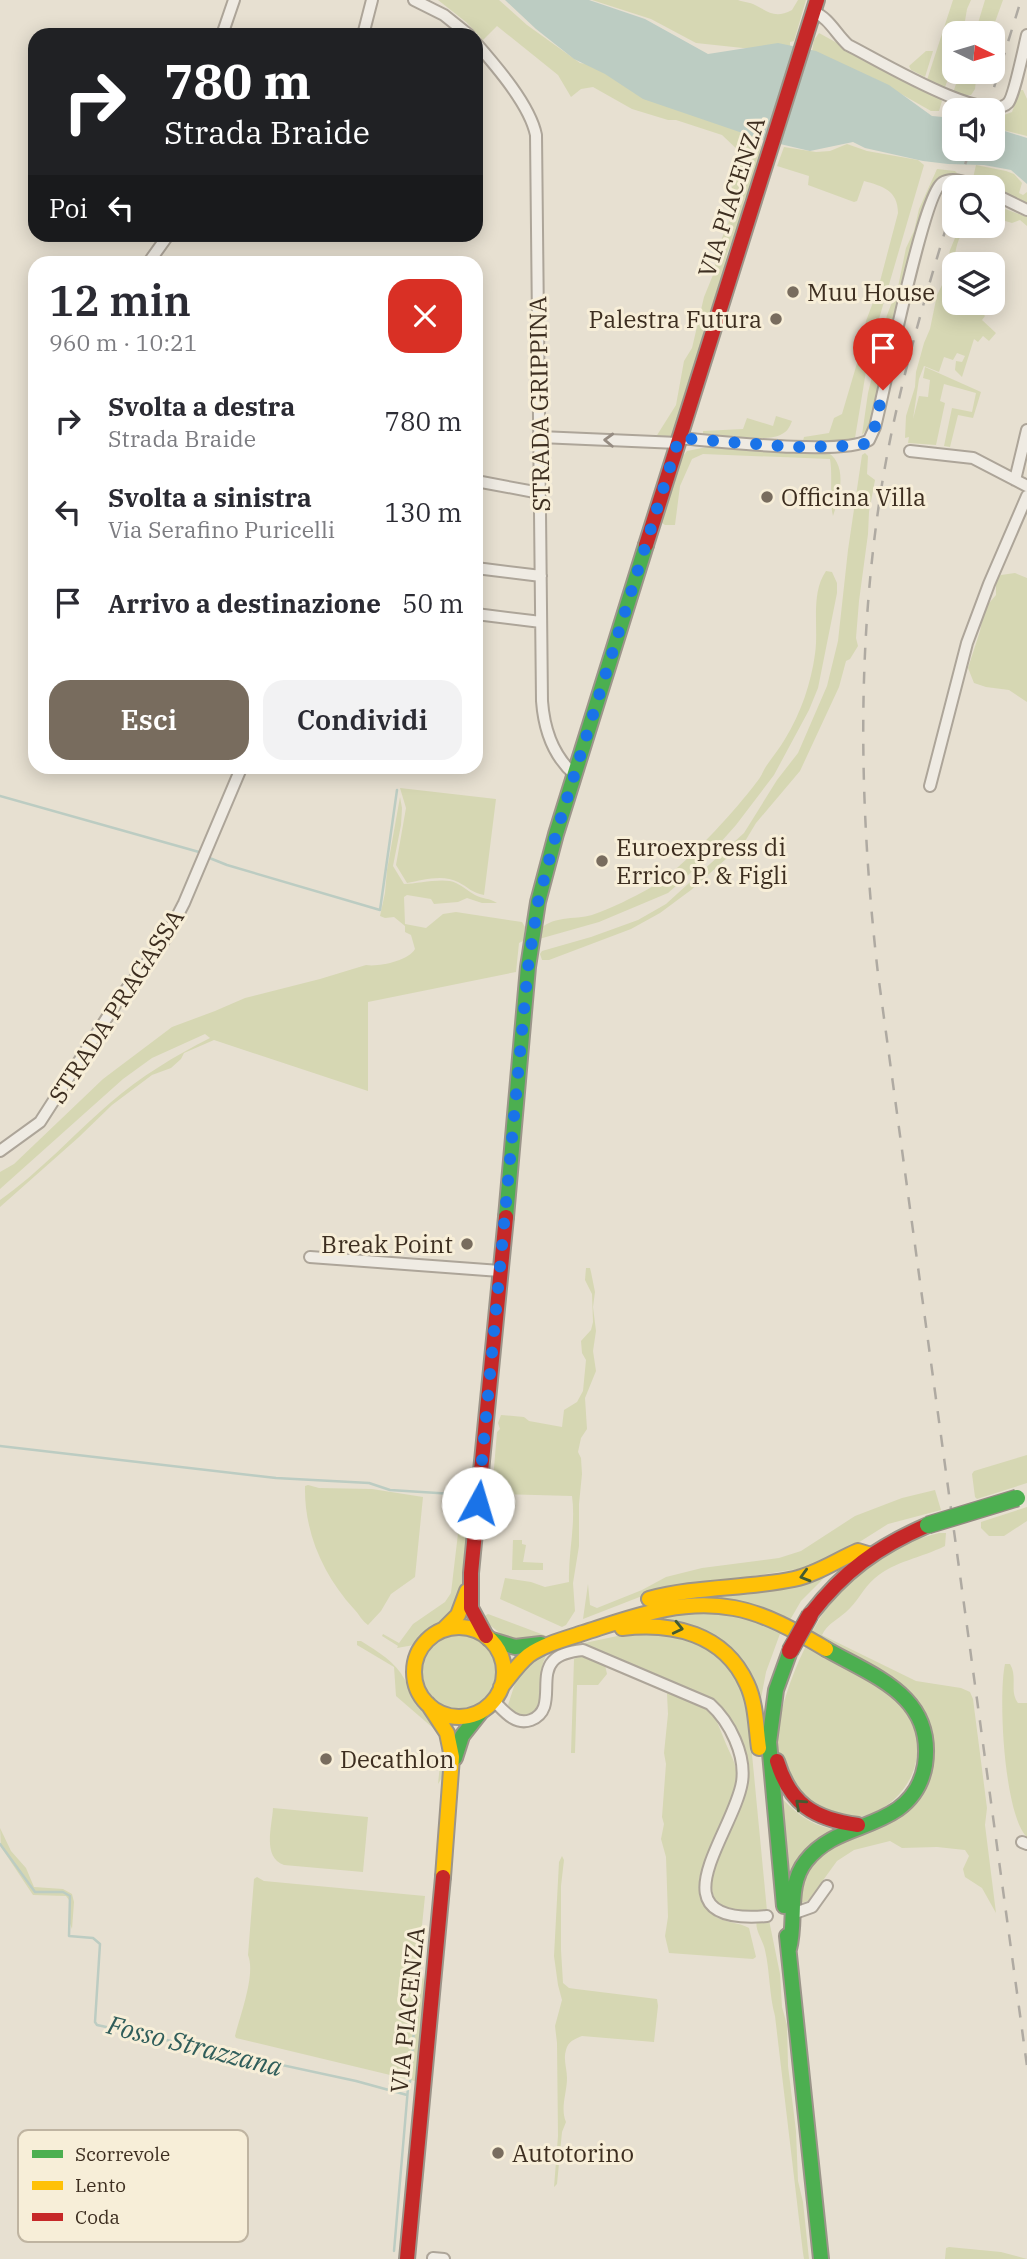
<!DOCTYPE html>
<html lang="it">
<head>
<meta charset="utf-8">
<style>
	:root { --surface:#fff; --page:#f2f2f3; --text:#2b2b33; --muted:#7c7c81; --accent:#786c5e }
	body { margin:0; font-family:"IBM Plex Serif",serif; background:var(--page); color:var(--text); height:100vh; display:flex; flex-direction:column; font-size:26px; white-space:nowrap }
	* { box-sizing:border-box; margin:0 }
	p { font-size:23px; color:var(--muted) }
	.icon { flex:none; width:38px; height:38px; fill:none; stroke:currentColor; stroke-width:2; stroke-linecap:round; stroke-linejoin:round }
	.map { position:relative; flex:1; overflow:hidden }
	.sheet { position:absolute; left:28px; top:256px; width:455px; height:518px; display:flex; flex-direction:column; background:var(--surface); border-radius:21px; box-shadow:0 4px 18px #0003 }
	.sheet>* { flex:none }
	.top-card { position:absolute; left:28px; top:28px; width:455px; height:214px; border-radius:21px; box-shadow:0 4px 18px #0003; background:#202124; color:#fff; overflow:hidden }
	.needle { width:46px; rotate:95deg }
	.tools { position:absolute; left:942px; top:21px; display:grid; gap:14px }
	.tools a { display:grid; place-items:center; width:63px; height:63px; border-radius:14px; background:var(--surface); box-shadow:0 4px 18px #0003; font-size:35px }
	.pin { position:absolute; display:grid; place-items:center; width:60px; height:60px; color:#fff; margin:-72px -30px; border-radius:50% 50% 50% 0; rotate:-45deg; box-shadow:0 0 7px #0007 }
	.pin .icon { rotate:45deg }
	.me { position:absolute; width:77px; margin:-38px; rotate:6deg; stroke-linejoin:round; filter:drop-shadow(0 0 5px #0008) }
	.turn { display:flex; align-items:center; gap:24px; height:147px; padding:0 21px; font-size:32px }
	.turn .icon { width:91px; height:91px; stroke-width:2.5 }
	.turn b { display:block; font-size:49px; line-height:60px }
	.then { display:flex; align-items:center; height:66px; padding:0 21px; background:#0003; gap:14px; font-size:26px }
	.round { display:grid; place-items:center; flex:none; width:74px; height:74px; border-radius:21px; background:var(--page) }
	.summary { display:flex; align-items:center; justify-content:space-between; height:119px; padding:0 21px }
	h1 { font-size:42px; font-weight:600; line-height:52px }
	.button { display:flex; gap:14px; margin-top:auto; padding:14px 21px }
	.button a { flex:1; height:80px; border-radius:21px; background:var(--accent); color:#fff; font-size:28px; font-weight:600; line-height:80px; text-align:center }
	.button a+a { background:var(--page); color:var(--text) }
	ul { padding:0; list-style:none }
	li { display:flex; align-items:center; gap:21px; height:91px; padding:0 21px }
	li div { flex:1 }
	li b { display:block; font-size:26px }
	li em { font-style:normal }
	.map>svg:first-child { display:block }
	.green { fill:#d6d7b3 }
	.water { fill:#bcccc2 }
	.lines { fill:none; stroke-linecap:round; stroke-linejoin:round }
	.stream { stroke:#bcccc2; stroke-width:2.5 }
	.street-casing { stroke:#ada599; stroke-width:14 }
	.fast-casing { stroke:#9c958a; stroke-width:18 }
	.slow-casing { stroke:#9c958a; stroke-width:18 }
	.jam-casing { stroke:#9c958a; stroke-width:18 }
	.street { stroke:#efebe3; stroke-width:10 }
	.fast { stroke:#4caf50; stroke-width:14 }
	.slow { stroke:#ffc107; stroke-width:14 }
	.jam { stroke:#c62828; stroke-width:14 }
	.rail { stroke:#afaaa2; stroke-width:2.5; stroke-dasharray:12 12; stroke-linecap:butt }
	.fast-bridge-casing { stroke:#928b80; stroke-width:19; stroke-linecap:butt }
	.jam-bridge-casing { stroke:#928b80; stroke-width:19; stroke-linecap:butt }
	.fast-bridge { stroke:#4caf50; stroke-width:16 }
	.jam-bridge { stroke:#c62828; stroke-width:16 }
	.oneway { stroke:#968c82 }
	.oneway2 { stroke:#425b31 }
	.route { stroke:#1a73e8; stroke-width:12; stroke-dasharray:0 21.6 }
	.poi-dot { fill:#786c5e; stroke:#f7eed8; stroke-width:2.5 }
	.labels { text-anchor:middle; dominant-baseline:central; stroke-width:6; stroke-linejoin:round; paint-order:stroke }
	.street-label { font-size:24px; fill:#3d2e20; stroke:#f7eed8 }
	.poi-label { font-size:24px; fill:#3d2e20; stroke:#f7eed8; text-anchor:start }
	.water-label { font-size:26px; font-style:italic; fill:#2f5d5a; stroke:#f7eed8 }
	.key { fill:#f7eed8; stroke:#bfb4a1; stroke-width:2 }
	.key-label { font-size:19px; fill:#3d2e20 }
</style>
</head>
<body>
<div class="map">
<svg width="1027" height="2259" viewBox="0 0 1027 2259">
	<rect width="100%" height="100%" fill="#e7e0d1"/>
	<path class="green" d="M438 0H499L527 25 580 63 616 69 758 137 761 146 755 175 744 201 743 215 727 254 721 283 705 323 699 356 685 394 677 425 669 441 654 440 676 405 684 361 692 348 704 297 713 275 718 248 731 216C723 200 740 173 740 152L722 135 676 120H668L632 109 593 87 581 89 571 97 558 75 497 26 483 40 466 22Z
		M592 0H738C743 2 750 2 755 5 769 12 775 19 792 10L798 0H806L794 41 790 42V53L696 43 651 19Z
		M953 0H971L967 9 963 33H954V62L944 90 927 80Z
		M985 0H1003L991 33H975Z
		M819 33 848 49 862 60 940 99 942 101 939 111H931L873 78 832 63 812 51 814 40Z
		M926 51H933L925 77 911 70 909 66Z
		M960 72H977L975 89 971 95H958L953 93Z
		M1020 90H1023L1027 99V136L999 129 994 122 996 114 1004 115 1012 112Z
		M847 144 867 151 918 160 924 165 869 353 855 438 830 443 803 441 804 437 829 433 834 418 842 414 860 353 866 321 878 289 898 213C898 190 882 186 864 181L857 201 854 202 808 185 809 176 777 166 784 147 816 152 830 151Z
		M976 165 1006 171 1014 174 1022 183 1019 193 1023 195 1027 192V204L973 178Z
		M937 169 955 171 958 174 957 177 941 179 883 365 870 426 862 435 868 393 887 315 898 287 906 248 914 231 919 209Z
		M992 198 1005 209 1027 217V226L1020 220 1012 223 992 217Z
		M960 226H978L981 232H973L968 228C952 238 954 271 954 288L948 293 952 306 954 301V303H973L985 316 982 320 996 333 989 341 983 336 978 342 974 339 962 377 955 370 956 361 962 362 965 356 957 353 953 360 944 357 939 372 924 366 919 379 913 419 919 396 928 397 930 380 923 378 925 367 981 392 973 418 958 415 950 447 944 446 952 408 972 412 976 393 944 384 940 401 945 403 936 445 908 443 909 437 905 438 906 416 915 387 916 372 924 343 930 329 937 295 943 283 950 250Z
		M776 416 792 421C790 426 788 431 782 434 768 443 721 435 703 434V431L743 429 747 418 773 426Z
		M707 447 824 450C849 462 840 495 833 516 829 501 833 476 830 459L703 454 692 459 680 486 675 525H665L662 523V517L682 457 687 451Z
		M865 453 868 456 867 474 875 480 869 512 868 534 859 601 856 638 858 646 850 659 846 661 839 687 800 771 756 823 744 843 691 890 660 913 631 929 549 960H542L540 954 542 951 591 937 638 920 666 904 744 833 777 780 798 753 827 686 838 641 848 550 862 455Z
		M826 571 832 572 837 583V593L818 688 809 710 774 775 736 825 704 861 668 893 599 922 539 939 538 932C550 915 575 920 592 915 612 908 632 898 650 888 681 871 738 808 759 779 762 775 764 769 767 765 773 756 780 748 785 739 801 713 811 683 815 654 819 628 810 594 826 571Z
		M1015 573 1027 578V702L1009 690 986 687 974 683 968 668 980 631 984 609 996 595V579L1001 575Z
		M400 788 496 799 484 895C472 893 468 887 458 882 443 874 423 880 407 883L396 865 406 808Z
		M400 797 402 808 401 825 393 866 404 884C418 884 444 877 456 883 463 886 469 892 475 895 482 899 490 898 497 903H482L467 898 458 902 434 904 431 899 407 895 404 897 405 924 426 928 443 914 456 912 522 922 525 927 523 941 519 943 516 972 368 1002V1091L214 1040 184 1053 181 1059 171 1068 152 1075 112 1105 79 1137 0 1207V1200C39 1173 75 1133 110 1103 141 1076 175 1056 210 1038L205 1034 152 1058 123 1079 0 1189V1172L14 1164 103 1079 172 1027 215 1011 245 998 320 979 366 965C379 967 408 961 415 949L411 935 405 932V926L394 917 385 918 380 916 385 893 387 870Z
		M586 1268H590L591 1272 595 1292 593 1307 596 1331 593 1351 596 1371 585 1398 587 1429 581 1438 578 1452 581 1458 582 1474 579 1504V1546L573 1583 575 1611 566 1625 562 1627 500 1599 505 1578 531 1582 545 1587 569 1582C568 1553 576 1525 572 1496L497 1494 492 1492 497 1432 500 1429 498 1423 501 1415 524 1417 529 1421 562 1427 564 1410 577 1402 583 1391 586 1360 582 1353 581 1341 591 1330 593 1322 592 1294 585 1280Z
		M1027 1455V1483L977 1499 975 1497 972 1474 974 1471Z
		M308 1485 319 1488 372 1489 423 1497 415 1577 391 1594 381 1611 368 1625C362 1621 359 1614 354 1609 323 1575 304 1532 305 1486Z
		M935 1490 941 1510 888 1524 823 1565 655 1591 583 1619 588 1584 590 1605 597 1608 642 1590 666 1577 702 1568 779 1558 801 1551 855 1516 902 1498Z
		M1027 1507V1521L1004 1536H989L981 1528V1522L984 1521Z
		M461 1508 471 1509 461 1599 447 1619 431 1627 414 1645 397 1648 398 1646 382 1636 383 1634 399 1643 413 1624 445 1602 451 1593Z
		M939 1533H946L945 1546C921 1558 895 1561 875 1578 863 1588 857 1603 846 1612 837 1620 827 1624 822 1635L916 1681 961 1688 970 1692 973 1699 987 1808 985 1825 996 1913 982 1888 965 1877 963 1869 969 1856 965 1850 937 1847 902 1848 890 1841 854 1850 837 1861 808 1901 797 1904 803 1874 822 1852 909 1808 929 1723 812 1632C824 1611 844 1580 863 1566 885 1550 914 1539 939 1533Z
		M513 1540H522V1544L526 1545 523 1562 543 1563V1570H512Z
		M834 1568 801 1601 790 1620 661 1600Z
		M697 1612 743 1617 781 1631 766 1672 760 1704 744 1666 652 1620Z
		M488 1614 552 1638H506L481 1618Z
		M650 1629 668 1630 719 1653 740 1686 749 1723 767 1911C756 1911 740 1913 730 1910 683 1897 742 1813 746 1787 749 1769 735 1725 724 1711 707 1689 646 1674 619 1661 606 1654 595 1648 580 1644Z
		M419 1672a40 40 0 1 1 80 0a40 40 0 1 1-80 0Z
		M357 1641H361C378 1652 395 1661 405 1680 409 1688 410 1697 416 1705 422 1713 435 1718 440 1727 449 1743 449 1769 438 1784L442 1745 440 1737 433 1728 396 1696 394 1667 357 1645Z
		M806 1646C832 1661 896 1689 910 1713 913 1717 914 1724 915 1729 925 1766 904 1802 868 1815 858 1819 827 1811 815 1810 804 1796 790 1782 782 1766 767 1738 792 1673 806 1646Z
		M548 1652C533 1674 552 1707 525 1716L512 1712 508 1705 519 1671Z
		M584 1655 605 1665 607 1674 598 1685H577L575 1753H571L574 1659Z
		M1005 1664H1010C1018 1677 1009 1691 1018 1703H1027V1837C1004 1815 998 1696 1005 1664Z
		M669 1691C705 1704 711 1703 724 1739 730 1755 739 1766 737 1784 735 1802 723 1817 716 1833 713 1839 713 1847 710 1853 699 1872 692 1893 710 1912 720 1923 736 1921 749 1928L756 1957 753 1959 669 1953 665 1936 668 1917 666 1857 661 1839 664 1824 662 1817 666 1764 664 1753 668 1714 667 1694Z
		M778 1794C793 1811 810 1825 832 1829L790 1872Z
		M273 1808 368 1817 363 1872 284 1865C262 1857 272 1827 273 1808Z
		M0 1828 11 1851 26 1868 34 1887 63 1889 72 1894 74 1902 72 1929 69 1921V1900L66 1896 33 1895 1 1847Z
		M562 1856 564 1860 561 1886V1950L563 1983 569 1988 576 1989 657 1999 658 2006 654 2042 582 2036C575 2039 568 2041 566 2050 563 2059 567 2069 567 2078 567 2093 560 2108 566 2122L562 2132 557 2184 554 2187 558 2136 557 2043 555 2026 562 2000 558 1985 554 1956 559 1862Z
		M257 1877 264 1881 425 1896 418 1965 423 1975 425 1985 415 2081 236 2038 235 2036C240 2016 256 1974 248 1955L254 1879Z
		M757 1920H769L780 1974 782 2007 787 2025 788 2066 796 2131 798 2181 803 2202 809 2259H804L803 2253 775 2016C769 1994 770 1972 765 1950 763 1940 754 1929 757 1920Z
		M949 2247 1001 2252 1027 2259H945L946 2248Z"/>
	<path class="water" d="M505 0H589L645 19 708 54 778 43 816 51 889 85 932 116 954 118V149H992V127L1027 138V184L1011 170 984 165 948 164 923 161 865 148 853 142 810 151 763 140 643 99 605 74 574 59 536 29Z"/>
	<g class="lines">
		<path class="stream" d="M0 796 199 852
			M207 857 227 865 380 910 397 790
			M0 1446 276 1478 369 1483 390 1490 469 1495
			M0 1844 35 1892H63L70 1896 69 1936 93 1938 100 1944 95 2022 97 2025 356 2081 407 2095
			M410 2082 418 1978
			M394 2251 408 2088"/>
		<g class="street-casing">
			<path id="street" d="M414 0 444 15 469 35
				M814 12C829 18 836 34 848 45 873 57 986 126 1008 103 1014 97 1024 47 1027 35
				M222 35 234 0
				M363 35 372 0
				M476 43C496 66 530 105 536 135L542 701C544 728 553 756 575 775
				M992 193 1027 210
				M149 262 169 234
				M540 437 678 443
				M679 438C715 441 843 456 869 440L875 427C884 393 923 194 942 183 953 176 967 183 978 187
				M910 451 973 458 1027 486
				M1015 480 1027 430
				M476 481 540 493
				M476 568 541 576
				M476 614 541 622
				M930 786 967 643 989 584 1027 496
				M0 1151 40 1122 119 999 166 938 184 903 242 766
				M310 1257 500 1271
				M494 1701C504 1711 515 1726 531 1720 557 1710 538 1677 553 1661 560 1653 573 1651 583 1650L710 1704C730 1722 746 1755 742 1782 734 1833 650 1926 767 1916
				M1022 1842 1027 1844
				M795 1913 812 1907 827 1886
				M433 2258 444 2259"/>
		</g>
		<g class="fast-casing">
			<path id="fast" d="M506 1217 528 967 538 902 556 834 646 545
				M489 1639 515 1647 541 1644
				M455 1758 462 1736 481 1712
				M784 1906 769 1742 776 1690 790 1651
				M787 1936 821 2259
				M789 1949C797 1920 786 1886 806 1861 830 1830 868 1830 898 1809 913 1798 922 1783 925 1765 935 1696 875 1677 826 1649"/>
		</g>
		<g class="slow-casing">
			<path id="slow" d="M649 1599C697 1586 746 1589 794 1579 817 1574 837 1560 858 1551L868 1554
				M414 1672a45 45 0 1 1 90 0a45 45 0 1 1-90 0Z
				M622 1628C672 1622 724 1633 747 1684 756 1703 756 1727 759 1748
				M443 1630 458 1615 467 1591
				M501 1687C510 1676 518 1664 529 1655 545 1644 565 1639 583 1633 633 1617 681 1598 734 1608 767 1614 797 1632 826 1649
				M428 1704 447 1733 452 1757 443 1877"/>
		</g>
		<g class="jam-casing">
			<path id="jam" d="M646 545 817 0
				M810 1615C844 1571 877 1547 928 1525
				M486 1636 471 1608V1573L506 1217
				M777 1761C790 1804 814 1819 858 1825
				M407 2259 443 1877"/>
		</g>
		<use href="#street" class="street"/>
		<use href="#fast" class="fast"/>
		<use href="#slow" class="slow"/>
		<use href="#jam" class="jam"/>
		<path class="rail" d="M987 110 1021 0
			M958 187 970 149
			M954 202C926 293 899 384 883 478 856 643 859 808 878 974L1027 2066"/>
		<g class="fast-bridge-casing">
			<path id="fast-bridge" d="M928 1525 1017 1498"/>
		</g>
		<g class="jam-bridge-casing">
			<path id="jam-bridge" d="M790 1651 810 1615"/>
		</g>
		<use href="#fast-bridge" class="fast-bridge"/>
		<use href="#jam-bridge" class="jam-bridge"/>
	</g>
	<defs><path id="oneway-chevron" d="M-2-3.5L2.5 0L-2 3.5" fill="none" stroke-width="1.6" stroke-linecap="round" stroke-linejoin="round" transform="scale(1.75)"/></defs>
	<use class="oneway" href="#oneway-chevron" transform="translate(609 440) rotate(-178)"/>
	<g class="oneway2">
		<use href="#oneway-chevron" transform="translate(805 1576) rotate(164)"/>
		<use href="#oneway-chevron" transform="translate(678 1628) rotate(13)"/>
		<use href="#oneway-chevron" transform="translate(800 1804) rotate(-138)"/>
	</g>
	<g class="lines">
		<path class="route" d="M478 1503 528 967 538 902 556 834 679 438 793 447 845 446 864 444 873 435 883 390"/>
	</g>
	<g class="poi-dot">
		<circle cx="793" cy="292" r="7"/>
		<circle cx="776" cy="319" r="7"/>
		<circle cx="767" cy="497" r="7"/>
		<circle cx="602" cy="861" r="7"/>
		<circle cx="467" cy="1244" r="7"/>
		<circle cx="326" cy="1759" r="7"/>
		<circle cx="498" cy="2153" r="7"/>
	</g>
	<g class="labels">
		<g class="street-label">
			<text transform="translate(731 197) rotate(-72)">VIA PIACENZA</text>
			<text transform="translate(539 404) rotate(-91)">STRADA GRIPPINA</text>
			<text transform="translate(116 1006) rotate(-57)">STRADA PRAGASSA</text>
			<text transform="translate(407 2010) rotate(-84)">VIA PIACENZA</text>
		</g>
		<g class="poi-label">
			<text x="807" y="292">Muu House</text>
			<text x="762" y="319" text-anchor="end">Palestra Futura</text>
			<text x="781" y="497">Officina Villa</text>
			<text x="616" y="847">Euroexpress di<tspan x="616" dy="28">Errico P. &amp; Figli</tspan></text>
			<text x="453" y="1244" text-anchor="end">Break Point</text>
			<text x="340" y="1759">Decathlon</text>
			<text x="512" y="2153">Autotorino</text>
		</g>
		<g class="water-label">
			<text transform="translate(195 2045) rotate(14)">Fosso Strazzana</text>
		</g>
	</g>
	<rect x="18" y="2130" width="230" height="112" rx="10" class="key"/>
	<rect x="32" y="2150" width="31" height="8" fill="#4caf50"/>
	<rect x="32" y="2181" width="31" height="9" fill="#ffc107"/>
	<rect x="32" y="2213" width="31" height="8" fill="#c62828"/>
	<g class="key-label">
		<text x="75" y="2161">Scorrevole</text>
		<text x="75" y="2192">Lento</text>
		<text x="75" y="2224">Coda</text>
	</g>
</svg>
<div class="tools">
<a><svg class="needle" viewBox="-14 -14 28 28"><path d="M0-13l5 13h-10z" fill="#e53935"/><path d="M0 13l5-13h-10z" fill="#7c7c81"/></svg></a>
<a><svg class="icon" aria-label="sound" viewBox="0 0 24 24"><path d="M4 9h4l5-4v14l-5-4H4zM17 9q2 3 0 6"/></svg></a>
<a><svg class="icon" aria-label="search" viewBox="0 0 24 24"><circle cx="10" cy="10" r="6"/><path d="M15 15l6 6"/></svg></a>
<a><svg class="icon" aria-label="layers" viewBox="0 0 24 24"><path d="M12 4l9 5-9 5-9-5zM3 14l9 5 9-5"/></svg></a>
</div>
<div class="pin" style="left:883px;top:390px;background:#d93025"><svg class="icon" aria-label="arrive" viewBox="0 0 24 24"><path d="M6 21V4h12l-3 4 3 4H6"/></svg></div>
<svg class="me" style="left:478px;top:1503px" viewBox="-20 -20 40 40"><circle r="19" fill="#fff"/><path d="M0-13L10 11 0 6-10 11z" fill="#1a73e8"/></svg>
<div class="top-card">
<div class="turn"><svg class="icon" aria-label="right" viewBox="0 0 24 24"><path d="M7 20v-9h11M14 6l5 5-5 5"/></svg><div><b>780 m</b>Strada Braide</div></div>
<div class="then">Poi<svg class="icon" aria-label="left" viewBox="0 0 24 24"><path d="M17 20v-9H6M10 6l-5 5 5 5"/></svg></div>
</div>
<section class="sheet">
<div class="summary"><div><h1>12 min</h1><p>960 m · 10:21</p></div><a class="round" style="background:#d93025;color:#fff"><svg class="icon" aria-label="close" viewBox="0 0 24 24"><path d="M6 6l12 12M18 6L6 18"/></svg></a></div>
<ul>
<li><svg class="icon" aria-label="right" viewBox="0 0 24 24"><path d="M7 20v-9h11M14 6l5 5-5 5"/></svg><div><b>Svolta a destra</b><p>Strada Braide</p></div><em>780 m</em></li>
<li><svg class="icon" aria-label="left" viewBox="0 0 24 24"><path d="M17 20v-9H6M10 6l-5 5 5 5"/></svg><div><b>Svolta a sinistra</b><p>Via Serafino Puricelli</p></div><em>130 m</em></li>
<li><svg class="icon" aria-label="arrive" viewBox="0 0 24 24"><path d="M6 21V4h12l-3 4 3 4H6"/></svg><div><b>Arrivo a destinazione</b></div><em>50 m</em></li>
</ul>
<div class="button"><a>Esci</a><a>Condividi</a></div>
</section>
</div>
</body>
</html>
